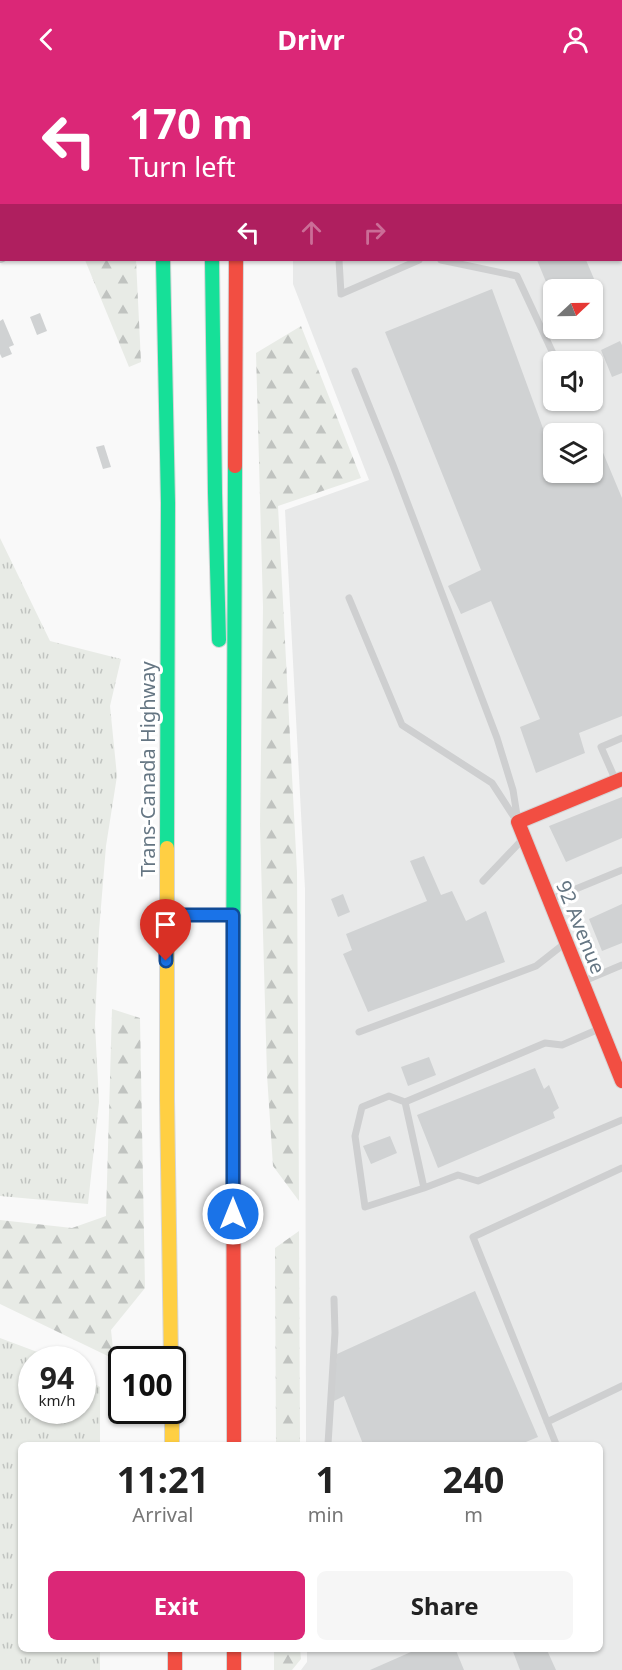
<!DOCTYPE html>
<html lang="en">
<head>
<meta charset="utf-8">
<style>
	:root { --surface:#fff; --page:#f6f6f6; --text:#222; --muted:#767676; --accent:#db2777 }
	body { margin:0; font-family:"Noto Sans",sans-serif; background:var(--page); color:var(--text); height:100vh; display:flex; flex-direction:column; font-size:22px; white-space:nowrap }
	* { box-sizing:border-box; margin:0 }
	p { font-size:20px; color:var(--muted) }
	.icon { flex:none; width:33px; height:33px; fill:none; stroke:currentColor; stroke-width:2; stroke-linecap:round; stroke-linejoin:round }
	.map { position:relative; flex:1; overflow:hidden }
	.panel { position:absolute; left:18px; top:1364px; width:585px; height:210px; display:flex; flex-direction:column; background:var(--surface); border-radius:9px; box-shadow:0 2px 4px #0004 }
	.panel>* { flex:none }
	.guide { position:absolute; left:0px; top:0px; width:622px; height:183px; box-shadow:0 2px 4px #0004; background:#db2777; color:#fff; overflow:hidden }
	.needle { width:39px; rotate:68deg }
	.tools { position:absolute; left:543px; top:201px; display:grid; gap:12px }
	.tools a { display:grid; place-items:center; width:60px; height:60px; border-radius:9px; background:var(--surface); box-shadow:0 2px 4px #0004; font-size:30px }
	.speed { position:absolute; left:18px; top:1268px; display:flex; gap:12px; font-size:30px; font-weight:700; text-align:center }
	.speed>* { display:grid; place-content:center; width:78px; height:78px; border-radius:50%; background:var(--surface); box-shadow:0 2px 4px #0004; line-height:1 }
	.speed small { font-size:15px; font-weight:400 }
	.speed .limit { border:3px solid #111; border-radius:9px; background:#fff; color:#111 }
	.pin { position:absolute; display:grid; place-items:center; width:51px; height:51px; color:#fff; margin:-62px -26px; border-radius:50% 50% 50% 0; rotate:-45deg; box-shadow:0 0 6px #0007 }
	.pin .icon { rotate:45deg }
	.me { position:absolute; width:66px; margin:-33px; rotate:0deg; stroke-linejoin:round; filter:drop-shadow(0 0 4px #0008) }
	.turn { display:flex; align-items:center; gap:21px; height:126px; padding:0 30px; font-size:27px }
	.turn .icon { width:78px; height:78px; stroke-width:2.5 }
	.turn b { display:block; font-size:42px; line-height:51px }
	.lanes { display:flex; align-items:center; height:57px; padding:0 30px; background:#0003; justify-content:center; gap:30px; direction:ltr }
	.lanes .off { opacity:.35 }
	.eta { display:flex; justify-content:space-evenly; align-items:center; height:102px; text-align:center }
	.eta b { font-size:36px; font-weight:700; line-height:42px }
	.cta { display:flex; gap:12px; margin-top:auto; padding:12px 30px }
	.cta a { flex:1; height:69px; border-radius:9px; background:var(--accent); color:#fff; font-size:24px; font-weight:700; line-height:69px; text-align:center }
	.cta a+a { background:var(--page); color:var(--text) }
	header { display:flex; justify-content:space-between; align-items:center; height:78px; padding:0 30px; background:var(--accent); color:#fff; font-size:27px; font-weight:700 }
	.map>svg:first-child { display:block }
	.built { fill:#e8e9e9; fill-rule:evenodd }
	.grass { fill:url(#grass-tufts) }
	.forest { fill:url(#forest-firs) }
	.building { fill:#d0d2d3 }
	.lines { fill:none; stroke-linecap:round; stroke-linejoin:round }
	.fast-casing { stroke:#d5d6d7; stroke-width:16 }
	.slow-casing { stroke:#d5d6d7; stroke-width:16 }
	.jam-casing { stroke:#d5d6d7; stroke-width:16 }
	.path { stroke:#cbcccd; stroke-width:2; stroke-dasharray:3 3; stroke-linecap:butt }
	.lane { stroke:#cecfd0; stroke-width:7 }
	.street { stroke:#cecfd0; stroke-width:14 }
	.fast { stroke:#16e098; stroke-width:14 }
	.slow { stroke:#ffcf43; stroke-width:14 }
	.jam { stroke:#f24e42; stroke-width:14 }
	.route-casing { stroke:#114b97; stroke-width:15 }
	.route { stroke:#1a73e8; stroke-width:10 }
	.labels { text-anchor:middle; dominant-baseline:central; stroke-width:6; stroke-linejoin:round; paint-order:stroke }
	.street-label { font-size:20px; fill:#657683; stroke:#fff }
</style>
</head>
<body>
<header><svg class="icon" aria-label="back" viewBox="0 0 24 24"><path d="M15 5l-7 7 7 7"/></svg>Drivr<svg class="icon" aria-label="person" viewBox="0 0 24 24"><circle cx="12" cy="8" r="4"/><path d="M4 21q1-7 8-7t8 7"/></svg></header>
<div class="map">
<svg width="622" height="1592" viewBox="0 0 622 1592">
	<defs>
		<pattern id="grass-tufts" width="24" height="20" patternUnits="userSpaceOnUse" patternTransform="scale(1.5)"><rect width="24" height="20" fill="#e8ebe6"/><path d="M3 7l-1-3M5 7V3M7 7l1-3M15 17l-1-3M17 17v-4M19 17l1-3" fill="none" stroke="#c0c3c0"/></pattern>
		<pattern id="forest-firs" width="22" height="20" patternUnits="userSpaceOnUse" patternTransform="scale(1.5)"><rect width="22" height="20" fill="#e8ebe6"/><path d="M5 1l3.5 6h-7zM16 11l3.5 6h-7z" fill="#c0c3c0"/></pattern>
	</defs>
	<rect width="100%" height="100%" fill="#f9f9f9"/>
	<path class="built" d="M475 0H622V1592H301L307 1584V1571L600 1570V1366H306L305 811 285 432 369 402 293 206V182H621V2L472 1ZM554 212H592V250H554ZM554 284H592V322H554ZM554 356H592V394H554Z"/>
	<path class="grass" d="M0 460 50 563 121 581 110 628 117 698 106 768 99 853 95 946 99 1024 88 1126 0 1118Z
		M0 1260 40 1275 51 1281H32V1332H82L83 1299 100 1309V1366H21V1570L100 1571V1592H0Z"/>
	<path class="forest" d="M85 182H136L141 284 129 289Z
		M301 248 361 400 278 428 297 794 299 1123 273 1088 267 997 260 748 263 529 256 275Z
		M112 931 140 940 145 1210 111 1252 114 1281 0 1226V1142L72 1150 106 1138Z
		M299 1153 300 1366H276L275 1170Z
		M274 1571H300L301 1581 292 1592H274Z"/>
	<path class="building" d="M537 182H586L600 215 592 218V212H554L553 221Z
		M492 211 548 364 554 361V394H592V356L568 355 591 346 622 420V638L579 655 585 675 536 695 520 649 540 641 491 523 461 536 448 508 481 492 385 254Z
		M40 235 47 253 37 257 30 239Z
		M3 241 14 267 9 269 12 276 2 280 0 276V243Z
		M620 263 622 267V295L612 299 601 272Z
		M104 367 111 389 103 391 96 369Z
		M622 719V760L566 784 549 748Z
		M424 778 441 817 452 813 466 843 486 833 505 884 368 934 343 876 352 872 346 856 427 823 410 783Z
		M343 816 350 834 338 839 331 821Z
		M622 826V865L602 873 589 841Z
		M429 979 436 997 408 1008 401 989Z
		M535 990 544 1011 549 1007 559 1030 553 1034 555 1040 438 1090 417 1037Z
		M390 1058 397 1075 371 1086 363 1068Z
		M475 1213 538 1359 521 1366H363L344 1318 332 1324 337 1276Z
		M420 1570H455L464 1592H370Z
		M514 1570H546L556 1592H520L512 1571Z"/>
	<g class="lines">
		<g class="fast-casing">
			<path id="fast" d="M163 182 168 425 167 770
				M212 182 215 415 219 562
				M233 947 235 388"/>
		</g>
		<g class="slow-casing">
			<path id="slow" d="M160 0V2
				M182 0V2
				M238 0V2
				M167 770V1021L171 1281
				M172 1332V1366"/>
		</g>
		<g class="jam-casing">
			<path id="jam" d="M214 0V2
				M235 388 236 182
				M622 701 518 744 622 1003
				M233 947 234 1366
				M175 1570V1592
				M234 1570V1592"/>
		</g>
		<path class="path" d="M437 2 440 0"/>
		<path class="lane" d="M546 0V2
			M611 0 612 2
			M339 182 341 216 419 182
			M441 182 517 198 557 284
			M355 293 393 387 497 660 513 712 518 744
			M349 520 402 647 492 705 516 742
			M616 703 601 669 622 660
			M483 803 522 762
			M549 822 622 792
			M173 837H228
			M584 903 622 887
			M599 951 562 967 545 965 405 1024 424 1110 458 1097 478 1103 622 1042
			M359 954 536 888 564 866
			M405 1024 389 1018 362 1029 355 1058 365 1129 424 1110
			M547 1344 622 1308
			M328 1366 335 1255 334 1221
			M556 1366 473 1159 622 1090"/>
		<path class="street" d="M0 178 2 177"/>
		<use href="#fast" class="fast"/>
		<use href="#slow" class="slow"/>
		<use href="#jam" class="jam"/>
	</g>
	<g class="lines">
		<g class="route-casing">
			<path id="route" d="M166 883V837H233V1136"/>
		</g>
		<use href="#route" class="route"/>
	</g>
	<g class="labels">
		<g class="street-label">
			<text transform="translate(147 691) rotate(-90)">Trans-Canada Highway</text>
			<text transform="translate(581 849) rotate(68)">92 Avenue</text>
		</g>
	</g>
</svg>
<div class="tools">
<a><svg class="needle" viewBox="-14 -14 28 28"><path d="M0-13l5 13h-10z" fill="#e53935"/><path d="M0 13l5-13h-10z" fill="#767676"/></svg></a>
<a><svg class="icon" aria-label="sound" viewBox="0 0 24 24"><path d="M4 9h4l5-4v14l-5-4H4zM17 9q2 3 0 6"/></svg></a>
<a><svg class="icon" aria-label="layers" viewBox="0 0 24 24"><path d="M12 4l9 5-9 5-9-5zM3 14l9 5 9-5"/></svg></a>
</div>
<div class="speed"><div>94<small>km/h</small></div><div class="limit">100</div></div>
<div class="pin" style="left:166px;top:883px;background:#d93025"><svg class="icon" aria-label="arrive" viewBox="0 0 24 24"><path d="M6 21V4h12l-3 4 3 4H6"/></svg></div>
<svg class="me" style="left:233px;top:1136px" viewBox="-20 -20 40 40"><circle r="17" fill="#1a73e8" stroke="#fff" stroke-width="3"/><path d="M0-11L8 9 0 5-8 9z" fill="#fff"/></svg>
<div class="guide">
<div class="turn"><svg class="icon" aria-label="left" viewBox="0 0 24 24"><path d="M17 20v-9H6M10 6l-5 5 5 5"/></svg><div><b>170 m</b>Turn left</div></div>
<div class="lanes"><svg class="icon" aria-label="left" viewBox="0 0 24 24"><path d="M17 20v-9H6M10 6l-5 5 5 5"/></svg><svg class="icon off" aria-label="ahead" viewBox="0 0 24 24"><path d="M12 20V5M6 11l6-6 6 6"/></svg><svg class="icon off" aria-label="right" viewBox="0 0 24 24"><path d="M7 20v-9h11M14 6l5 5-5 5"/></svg></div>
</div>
<section class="panel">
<div class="eta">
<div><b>11:21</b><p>Arrival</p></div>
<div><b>1</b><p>min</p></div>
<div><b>240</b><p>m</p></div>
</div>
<div class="cta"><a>Exit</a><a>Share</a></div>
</section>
</div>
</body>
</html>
